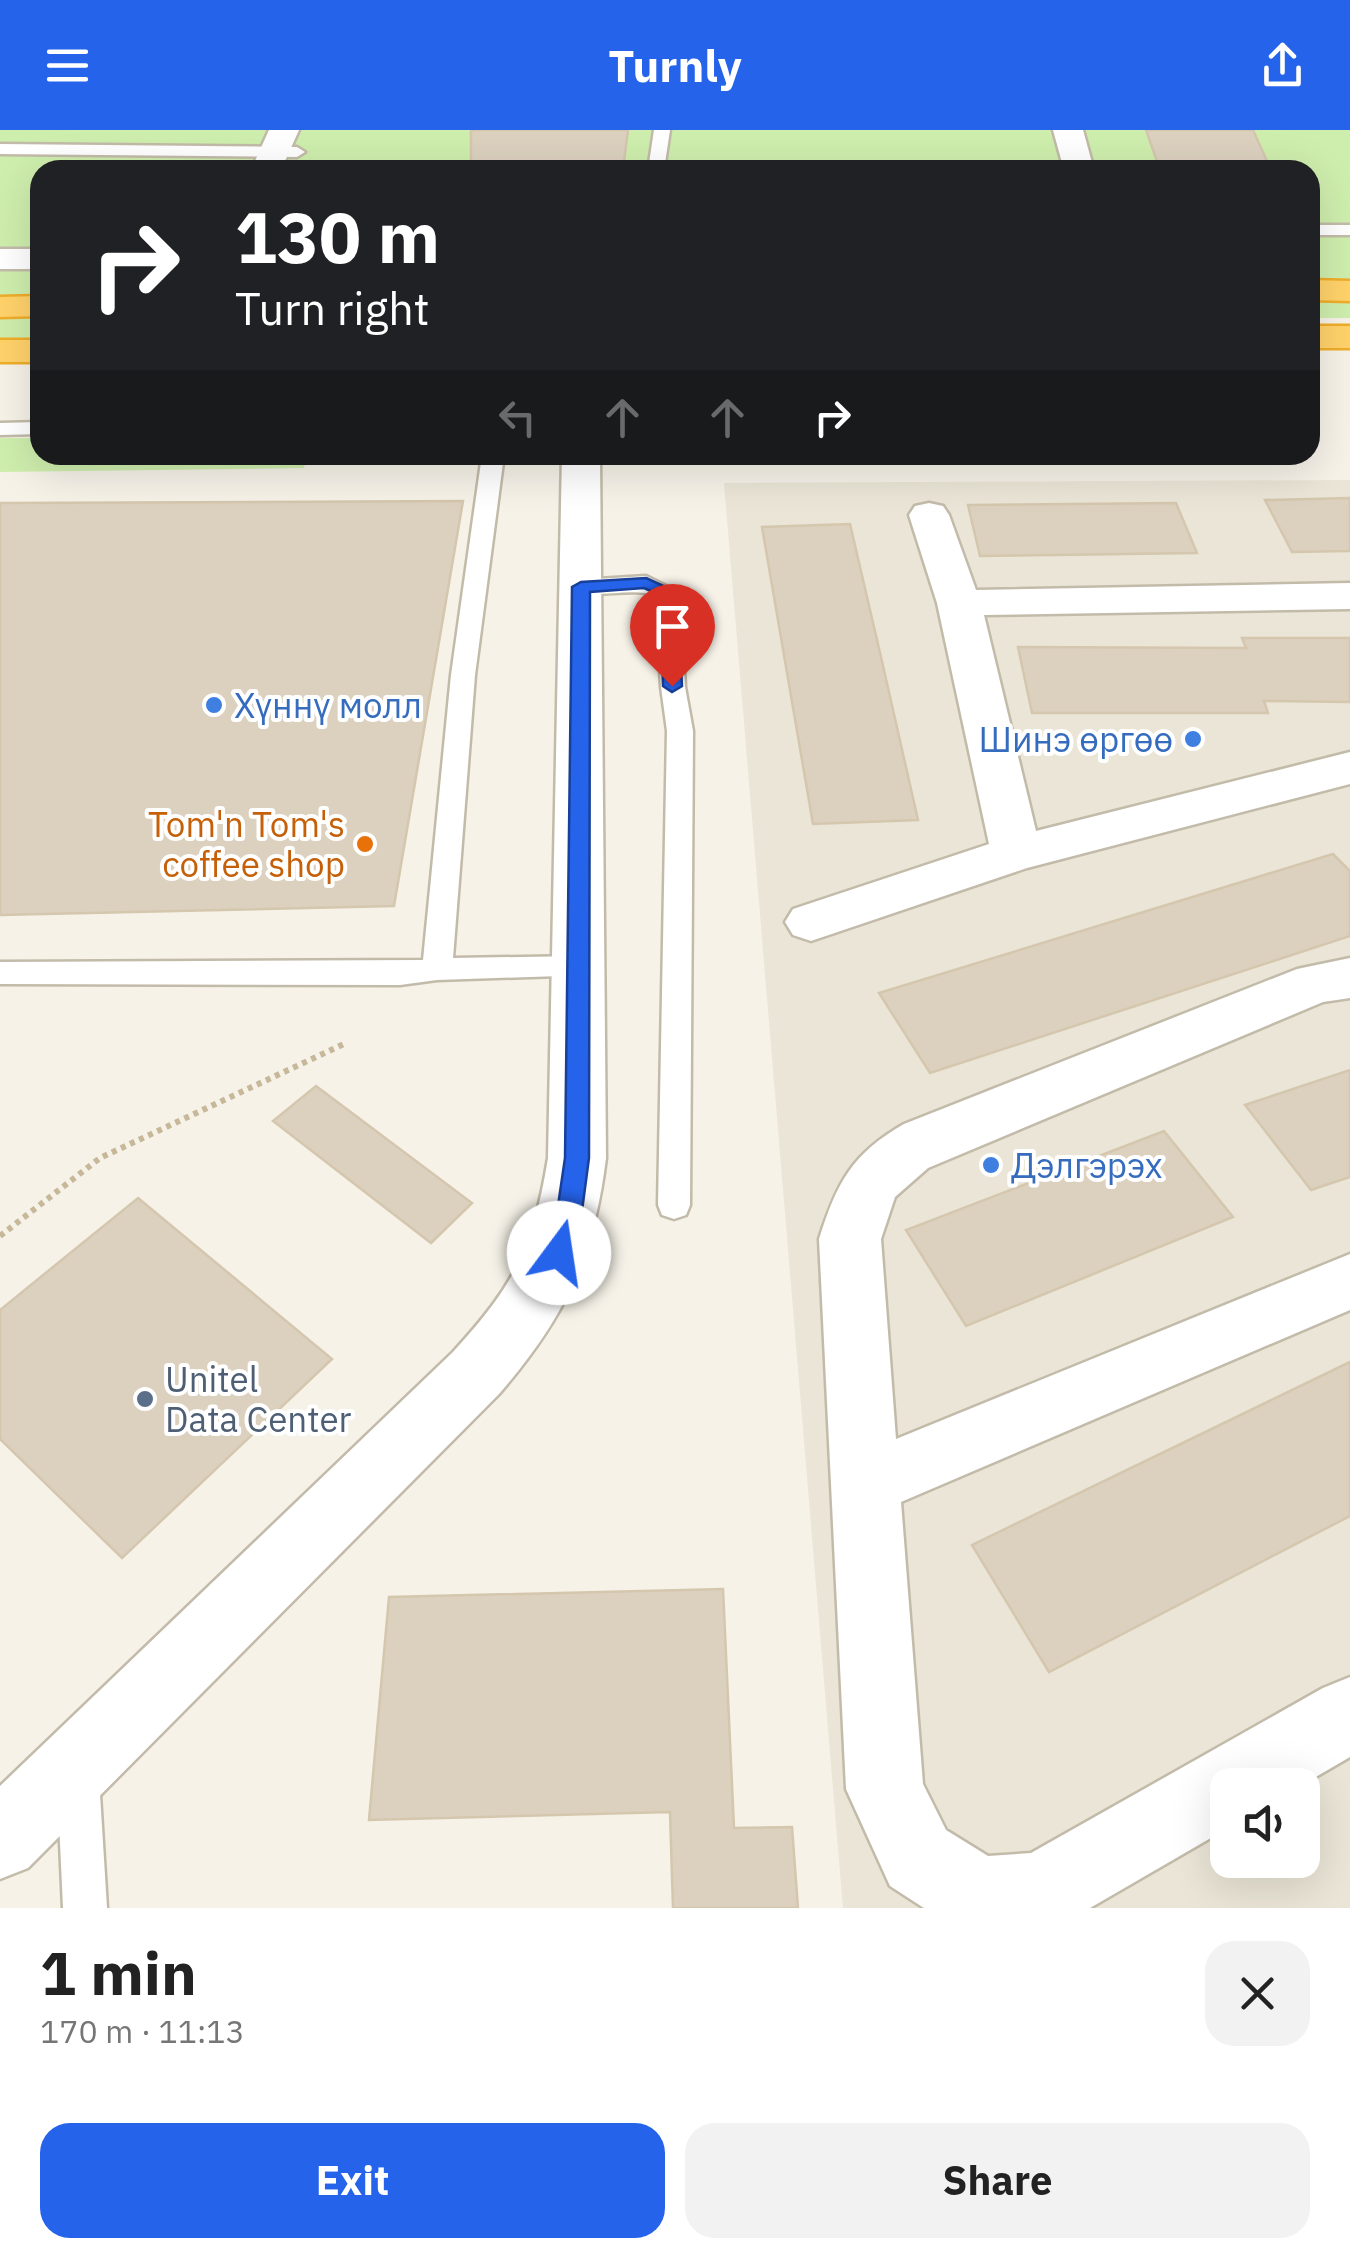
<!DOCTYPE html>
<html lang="en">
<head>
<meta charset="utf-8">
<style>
	:root { --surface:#fff; --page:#f2f2f2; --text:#222; --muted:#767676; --accent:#2563eb }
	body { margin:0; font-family:"IBM Plex Sans",sans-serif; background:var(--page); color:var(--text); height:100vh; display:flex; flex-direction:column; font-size:38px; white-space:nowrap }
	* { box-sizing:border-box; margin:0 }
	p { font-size:32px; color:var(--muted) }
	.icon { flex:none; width:55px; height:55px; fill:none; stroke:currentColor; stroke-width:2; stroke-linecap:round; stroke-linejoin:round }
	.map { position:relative; height:1778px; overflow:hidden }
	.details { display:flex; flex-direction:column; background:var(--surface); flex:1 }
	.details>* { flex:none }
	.banner { position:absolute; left:30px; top:30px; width:1290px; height:305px; border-radius:30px; box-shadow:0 10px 40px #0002; background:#202124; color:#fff; overflow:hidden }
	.fabs { position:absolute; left:1210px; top:1638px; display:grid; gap:20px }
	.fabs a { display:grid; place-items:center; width:110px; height:110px; border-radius:20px; background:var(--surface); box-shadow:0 10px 40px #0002; font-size:50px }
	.pin { position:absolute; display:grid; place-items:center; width:85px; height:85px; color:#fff; margin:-102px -42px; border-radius:50% 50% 50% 0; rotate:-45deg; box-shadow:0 0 10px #0007 }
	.pin .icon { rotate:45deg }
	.me { position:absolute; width:110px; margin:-55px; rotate:14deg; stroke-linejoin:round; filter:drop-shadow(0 0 8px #0008) }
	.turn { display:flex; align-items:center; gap:35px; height:210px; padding:0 40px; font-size:45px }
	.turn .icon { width:130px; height:130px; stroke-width:2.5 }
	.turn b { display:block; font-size:70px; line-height:85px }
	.lanes { display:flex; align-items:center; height:95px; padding:0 40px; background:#0003; justify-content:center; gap:50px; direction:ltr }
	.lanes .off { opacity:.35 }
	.round { display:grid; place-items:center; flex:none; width:105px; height:105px; border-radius:30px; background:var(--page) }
	.head { display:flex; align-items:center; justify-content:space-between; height:170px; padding:0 40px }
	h1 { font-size:60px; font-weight:700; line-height:75px }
	.primary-button { display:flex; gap:20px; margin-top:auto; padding:20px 40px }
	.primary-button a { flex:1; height:115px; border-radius:30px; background:var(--accent); color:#fff; font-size:40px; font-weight:700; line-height:115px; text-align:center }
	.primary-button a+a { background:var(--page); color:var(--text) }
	header { display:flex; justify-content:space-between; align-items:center; height:130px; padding:0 40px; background:var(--accent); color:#fff; font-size:45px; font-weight:700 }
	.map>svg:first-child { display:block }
	.residential { fill:#eae5d6; fill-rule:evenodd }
	.green { fill:#ceeead }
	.building { fill:#dcd1bf; stroke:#d4c7ae; stroke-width:2.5 }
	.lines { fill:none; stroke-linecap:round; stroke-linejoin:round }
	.lane-casing { stroke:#c3bba9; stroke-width:5 }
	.street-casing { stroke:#c3bba9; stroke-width:5 }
	.highway-casing { stroke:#efad29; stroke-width:5 }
	.path { stroke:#c6b899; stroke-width:6; stroke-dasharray:5 5; stroke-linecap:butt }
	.lane { fill:#fff; fill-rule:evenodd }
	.street { fill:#fff; fill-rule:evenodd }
	.highway { fill:#ffd26a; fill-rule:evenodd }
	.route { fill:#2563eb; stroke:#184099; stroke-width:2.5 }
	.shop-dot { fill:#3f7fe0; stroke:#fff; stroke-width:4 }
	.food-dot { fill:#e8710a; stroke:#fff; stroke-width:4 }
	.service-dot { fill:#5c6f8a; stroke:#fff; stroke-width:4 }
	.labels { text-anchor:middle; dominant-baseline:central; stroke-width:8; stroke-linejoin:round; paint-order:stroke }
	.shop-label { font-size:35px; fill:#366cbe; stroke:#fff; text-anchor:start }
	.food-label { font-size:35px; fill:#c56008; stroke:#fff; text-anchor:end }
	.service-label { font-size:35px; fill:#4e5e75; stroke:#fff; text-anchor:start }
</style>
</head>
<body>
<header><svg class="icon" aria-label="menu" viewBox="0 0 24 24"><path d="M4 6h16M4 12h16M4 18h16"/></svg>Turnly<svg class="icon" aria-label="share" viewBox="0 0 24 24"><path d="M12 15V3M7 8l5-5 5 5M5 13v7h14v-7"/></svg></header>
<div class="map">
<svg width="1350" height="1778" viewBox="0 0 1350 1778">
	<rect width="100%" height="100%" fill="#f6f2e8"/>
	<path class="residential" d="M1350 350V1778H843L724 353ZM1228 1655H1302V1730H1228Z"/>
	<path class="green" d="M0 0H1350V188H1310V40H40V209L0 210Z
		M0 308H40V325H307L304 338 0 342Z"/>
	<path class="building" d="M471 0H628L623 40 471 37Z
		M1146 0H1253L1271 40H1160Z
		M1350 368V421L1292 422 1265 370Z
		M463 371 394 776 0 785V373Z
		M1176 373 1197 423 980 426 968 375Z
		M850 394 881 527 918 690 813 694 762 397Z
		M1242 508H1350V572L1264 571 1268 583H1032L1018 517 1246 518Z
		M1333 724 1350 741V806L930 943 879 863Z
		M1350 940V1047L1311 1060 1245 975Z
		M316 956 472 1073 431 1113 273 991Z
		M1164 1001 1233 1087 966 1196 906 1100Z
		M138 1068 332 1229 122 1428 0 1309V1180Z
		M1350 1232V1386L1049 1542 972 1415Z
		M723 1459 734 1698 792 1697 798 1778H673L670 1682 369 1690 389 1467Z"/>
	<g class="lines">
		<g class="lane-casing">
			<path id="lane" d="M654 0H670L664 40H648Z
				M0 14 297 17 305 22 297 27 0 24Z
				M1310 95H1350V105H1310Z
				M40 292V304L0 305V293Z
				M482 325H504L475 545 453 828 580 826 590 829 595 837 590 845 437 850 400 855 0 854V832L423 830 451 545Z
				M646 446 680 463 685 557 693 601 690 1075 686 1085 674 1089 662 1085 658 1075 667 601 661 557 656 466C631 455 586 473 569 457L581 450Z
				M78 1627 93 1633 99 1648 107 1778H63L57 1648 63 1633Z"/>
		</g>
		<g class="street-casing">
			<path id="street" d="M269 0H299L281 40H251Z
				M1053 0H1083L1094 40H1064Z
				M0 119H40V139H0Z
				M562 325H600L606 1028C594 1127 564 1189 499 1264L28 1738 0 1749V1656L453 1222C515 1154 533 1119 548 1028Z
				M929 373 943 376 949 385 976 460 1350 453V479L984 485 1036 701 1350 622V654L1027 738 811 811 793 805 785 792 793 779 989 714 937 473 909 385 915 376Z
				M1350 828V868L1323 872 928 1038 895 1067 881 1109 896 1309 1350 1124V1180L901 1372 923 1654 946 1700 988 1726 1031 1723 1323 1558 1350 1547V1627L1302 1655H1228V1698L1090 1778H924L890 1756 846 1659 819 1109C837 1052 852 1024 904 994L1297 839Z"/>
		</g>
		<g class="highway-casing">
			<path id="highway" d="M1310 150 1350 151V171L1310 170Z
				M40 166V186L0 187V167Z
				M1310 196H1350V218H1310Z
				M0 210H40V232H0Z"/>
		</g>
		<path class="path" d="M0 1106 100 1028 346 913"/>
		<use href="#lane" class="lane"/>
		<use href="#street" class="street"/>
		<use href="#highway" class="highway"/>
	</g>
	<path class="route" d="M646 448 677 462 682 556 672 562 663 556 660 465 644 458 590 462 589 1028 580 1096 568 1131 559 1134 550 1131 546 1123 555 1096 565 1028 572 457 581 452Z"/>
	<g class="shop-dot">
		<circle cx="214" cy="575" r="10"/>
		<circle cx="1193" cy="609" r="10"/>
		<circle cx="991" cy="1035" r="10"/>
	</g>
	<circle class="food-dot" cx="365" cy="714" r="10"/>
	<circle class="service-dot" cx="145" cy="1269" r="10"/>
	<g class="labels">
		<g class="shop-label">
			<text x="234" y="575">Хүннү молл</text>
			<text x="1173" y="609" text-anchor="end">Шинэ өргөө</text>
			<text x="1011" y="1035">Дэлгэрэх</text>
		</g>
		<g class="food-label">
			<text x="345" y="694">Tom'n Tom's<tspan x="345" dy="40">coffee shop</tspan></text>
		</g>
		<g class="service-label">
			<text x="165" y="1249">Unitel<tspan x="165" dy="40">Data Center</tspan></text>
		</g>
	</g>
</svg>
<div class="fabs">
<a><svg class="icon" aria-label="sound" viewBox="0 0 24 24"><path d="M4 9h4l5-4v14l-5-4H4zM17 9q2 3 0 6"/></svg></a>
</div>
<div class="pin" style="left:672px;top:556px;background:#d93025"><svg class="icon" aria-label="arrive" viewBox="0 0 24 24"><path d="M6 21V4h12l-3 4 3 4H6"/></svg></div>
<svg class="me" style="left:559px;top:1123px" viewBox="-20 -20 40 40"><circle r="19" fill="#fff"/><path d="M0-13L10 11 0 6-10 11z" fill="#2563eb"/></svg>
<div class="banner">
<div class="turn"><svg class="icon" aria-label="right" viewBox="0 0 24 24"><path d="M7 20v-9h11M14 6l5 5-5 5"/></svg><div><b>130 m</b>Turn right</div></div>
<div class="lanes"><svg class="icon off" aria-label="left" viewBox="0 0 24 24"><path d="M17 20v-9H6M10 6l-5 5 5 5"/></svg><svg class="icon off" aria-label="ahead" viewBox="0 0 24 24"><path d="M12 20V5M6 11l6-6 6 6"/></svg><svg class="icon off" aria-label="ahead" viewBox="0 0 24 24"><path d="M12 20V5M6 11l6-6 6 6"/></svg><svg class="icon" aria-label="right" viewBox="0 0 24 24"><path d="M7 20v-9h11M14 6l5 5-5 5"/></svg></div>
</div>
</div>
<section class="details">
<div class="head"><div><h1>1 min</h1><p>170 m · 11:13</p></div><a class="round"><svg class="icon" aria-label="close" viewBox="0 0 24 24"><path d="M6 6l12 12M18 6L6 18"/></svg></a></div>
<div class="primary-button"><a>Exit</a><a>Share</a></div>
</section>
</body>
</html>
